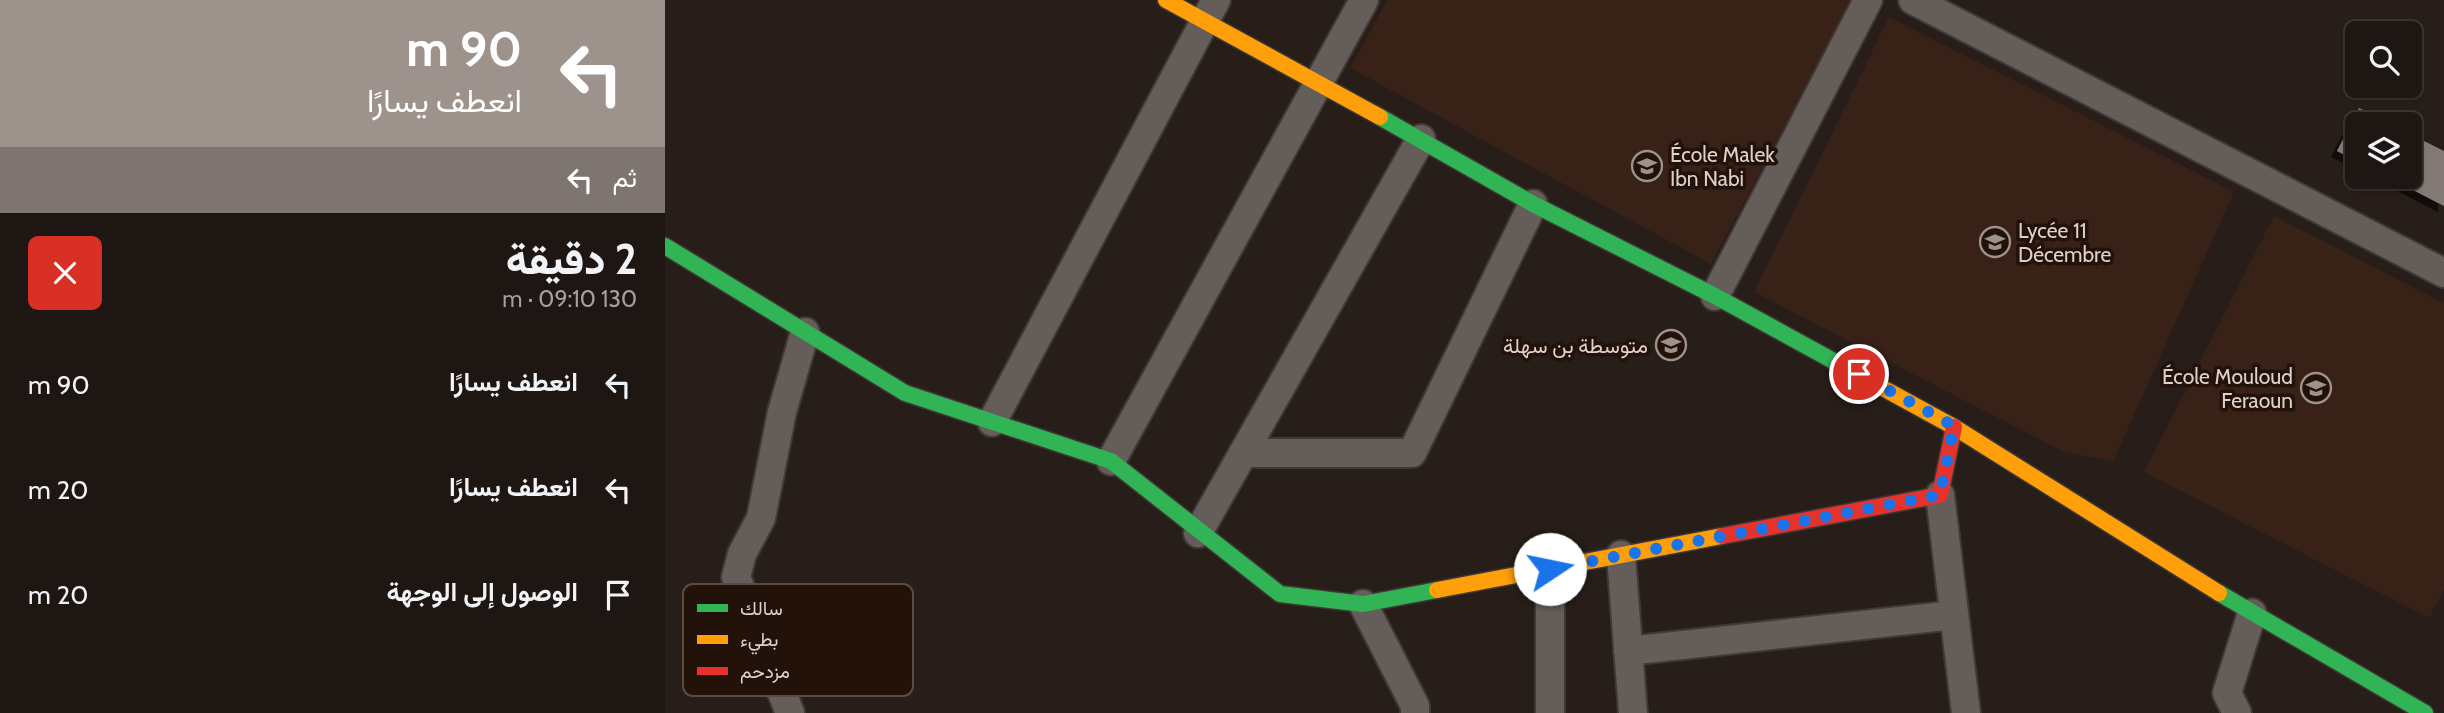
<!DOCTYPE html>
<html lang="ar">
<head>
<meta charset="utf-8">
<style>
	:root { --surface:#1e1613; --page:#2b2321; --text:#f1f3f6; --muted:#a19fa0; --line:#3c3533 }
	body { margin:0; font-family:Cabin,Vazirmatn,sans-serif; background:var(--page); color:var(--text); direction:rtl; height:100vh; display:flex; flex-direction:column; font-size:26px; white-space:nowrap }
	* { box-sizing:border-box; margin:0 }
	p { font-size:23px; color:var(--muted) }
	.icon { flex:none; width:38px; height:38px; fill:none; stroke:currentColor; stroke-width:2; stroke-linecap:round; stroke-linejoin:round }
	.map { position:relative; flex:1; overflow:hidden; direction:ltr }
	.details { display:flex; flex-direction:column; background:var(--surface); width:665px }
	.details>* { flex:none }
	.guide { background:#9e928d; color:#fff; overflow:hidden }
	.tools { position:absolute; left:1680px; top:21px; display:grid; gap:14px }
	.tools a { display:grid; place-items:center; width:77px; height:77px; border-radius:10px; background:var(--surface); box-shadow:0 2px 5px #0004,0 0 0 2px var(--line); font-size:35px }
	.pin { position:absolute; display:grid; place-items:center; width:60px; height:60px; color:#fff; margin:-30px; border:4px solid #fff; border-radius:50%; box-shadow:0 2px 7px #0007 }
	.me { position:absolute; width:77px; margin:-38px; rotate:79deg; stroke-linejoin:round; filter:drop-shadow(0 0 5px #0008) }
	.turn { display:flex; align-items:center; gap:24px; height:147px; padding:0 28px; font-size:32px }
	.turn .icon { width:91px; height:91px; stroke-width:2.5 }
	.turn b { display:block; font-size:49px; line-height:60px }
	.then { display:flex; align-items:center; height:66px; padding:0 28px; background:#0003; gap:14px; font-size:26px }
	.round { display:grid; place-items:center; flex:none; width:74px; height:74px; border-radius:10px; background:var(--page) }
	.summary { display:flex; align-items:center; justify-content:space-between; height:119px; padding:0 28px }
	h1 { font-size:42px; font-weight:800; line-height:52px }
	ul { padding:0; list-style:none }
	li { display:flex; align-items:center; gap:21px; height:105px; padding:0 28px }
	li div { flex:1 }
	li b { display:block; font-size:26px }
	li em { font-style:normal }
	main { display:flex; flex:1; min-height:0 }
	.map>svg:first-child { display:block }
	.built { fill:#382116 }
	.building { fill:#837a75; filter:url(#shadow) }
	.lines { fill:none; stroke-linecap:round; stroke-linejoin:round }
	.street-casing { stroke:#403834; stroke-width:32 }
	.fast-casing { stroke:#403834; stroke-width:19 }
	.slow-casing { stroke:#403834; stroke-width:19 }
	.jam-casing { stroke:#403834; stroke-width:19 }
	.street { stroke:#655d59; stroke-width:28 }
	.fast { stroke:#30b455; stroke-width:16 }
	.slow { stroke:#ff9f0a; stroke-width:16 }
	.jam { stroke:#e5322d; stroke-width:16 }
	.route { stroke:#1a73e8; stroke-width:12; stroke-dasharray:0 21.6 }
	.labels { text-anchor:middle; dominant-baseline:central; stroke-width:7; stroke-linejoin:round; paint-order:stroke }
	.poi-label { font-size:21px; fill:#ded1cb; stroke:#23120a; text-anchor:start }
	.key { fill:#23120a; stroke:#5b4b44; stroke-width:2 }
	.key-label { font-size:19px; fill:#ded1cb }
</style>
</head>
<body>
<main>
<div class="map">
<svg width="1779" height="713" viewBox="0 0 1779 713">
	<defs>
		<filter id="shadow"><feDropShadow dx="-6" dy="6" stdDeviation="0" flood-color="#0009"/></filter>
	</defs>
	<rect width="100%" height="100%" fill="#281e19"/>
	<path class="built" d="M722 0H1188L1046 264 685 68Z
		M1224 17 1569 192 1448 462 1397 451 1089 292Z
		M1609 216 1779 303V589L1764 618 1479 472Z"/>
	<path class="building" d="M1694 108 1726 124H1692V161L1672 151Z
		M1745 134 1779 151V206L1723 177H1745Z"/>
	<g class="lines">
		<g class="street-casing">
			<path id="street" d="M1248 0 1779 273
				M1050 296 1203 0
				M327 422 551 0
				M578 453H747L868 204
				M446 461 699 0
				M1275 495 1301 713
				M533 533 756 139
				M956 555 968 713
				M698 604 750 706V713
				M963 651 1289 615
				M125 713 71 577 77 554 96 518 117 412 140 332
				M885 713V569
				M1572 713 1562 693 1587 613"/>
		</g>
		<g class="fast-casing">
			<path id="fast" d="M715 117 868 204 1050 296 1174 364
				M0 246 240 393 446 461 615 594 698 604 772 590
				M1554 593 1760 713"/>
		</g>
		<g class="slow-casing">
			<path id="slow" d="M501 0 715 117
				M1174 364 1289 427 1554 593
				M772 590 1057 536"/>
		</g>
		<g class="jam-casing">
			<path id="jam" d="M1057 536 1275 495 1289 427"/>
		</g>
		<use href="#street" class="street"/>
		<use href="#fast" class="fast"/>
		<use href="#slow" class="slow"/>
		<use href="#jam" class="jam"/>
	</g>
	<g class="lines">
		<path class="route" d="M885 569 1275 495 1289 426 1194 374"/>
	</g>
	<defs>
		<g id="school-ring" transform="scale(1.575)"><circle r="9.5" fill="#23120a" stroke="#9e928d" stroke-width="1.5"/><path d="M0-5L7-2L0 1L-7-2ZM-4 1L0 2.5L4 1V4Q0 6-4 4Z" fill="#9e928d"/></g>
	</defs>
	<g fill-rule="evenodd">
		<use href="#school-ring" x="982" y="166"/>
		<use href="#school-ring" x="1330" y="242"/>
		<use href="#school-ring" x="1006" y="345"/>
		<use href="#school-ring" x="1651" y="388"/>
	</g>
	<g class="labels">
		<g class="poi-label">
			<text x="1005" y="154">École Malek<tspan x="1005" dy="24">Ibn Nabi</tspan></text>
			<text x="1353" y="230">Lycée 11<tspan x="1353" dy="24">Décembre</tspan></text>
			<text x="983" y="345" text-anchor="end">متوسطة بن سهلة</text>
			<text x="1628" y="376" text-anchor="end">École Mouloud<tspan x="1628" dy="24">Feraoun</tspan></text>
		</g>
	</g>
	<rect x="18" y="584" width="230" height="112" rx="10" class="key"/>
	<rect x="32" y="604" width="31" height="8" fill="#30b455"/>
	<rect x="32" y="635" width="31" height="9" fill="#ff9f0a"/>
	<rect x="32" y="667" width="31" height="8" fill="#e5322d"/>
	<g class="key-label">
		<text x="75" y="615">سالك</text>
		<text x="75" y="646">بطيء</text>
		<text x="75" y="678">مزدحم</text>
	</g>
</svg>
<div class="tools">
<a><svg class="icon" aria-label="search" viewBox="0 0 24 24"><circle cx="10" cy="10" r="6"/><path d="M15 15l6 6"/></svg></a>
<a><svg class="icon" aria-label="layers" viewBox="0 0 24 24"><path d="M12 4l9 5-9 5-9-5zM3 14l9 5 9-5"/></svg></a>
</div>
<div class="pin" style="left:1194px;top:374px;background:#d93025"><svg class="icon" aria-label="arrive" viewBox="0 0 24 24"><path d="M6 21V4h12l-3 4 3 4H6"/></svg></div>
<svg class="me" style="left:885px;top:569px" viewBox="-20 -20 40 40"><circle r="19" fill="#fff"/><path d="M0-13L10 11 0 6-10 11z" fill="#1a73e8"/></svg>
</div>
<section class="details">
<div class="guide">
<div class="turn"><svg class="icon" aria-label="left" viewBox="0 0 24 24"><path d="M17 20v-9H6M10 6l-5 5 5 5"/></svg><div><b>90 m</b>انعطف يسارًا</div></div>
<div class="then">ثم<svg class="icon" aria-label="left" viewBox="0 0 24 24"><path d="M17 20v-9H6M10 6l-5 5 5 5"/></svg></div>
</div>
<div class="summary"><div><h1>2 دقيقة</h1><p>130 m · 09:10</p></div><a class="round" style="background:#d93025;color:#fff"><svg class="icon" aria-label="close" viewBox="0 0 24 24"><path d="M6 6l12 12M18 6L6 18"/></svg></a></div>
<ul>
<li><svg class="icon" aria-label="left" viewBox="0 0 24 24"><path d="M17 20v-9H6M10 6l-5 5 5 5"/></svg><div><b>انعطف يسارًا</b></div><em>90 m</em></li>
<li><svg class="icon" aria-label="left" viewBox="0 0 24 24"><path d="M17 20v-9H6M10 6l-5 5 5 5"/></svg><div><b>انعطف يسارًا</b></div><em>20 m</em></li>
<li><svg class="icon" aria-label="arrive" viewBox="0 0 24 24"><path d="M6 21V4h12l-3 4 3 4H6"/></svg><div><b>الوصول إلى الوجهة</b></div><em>20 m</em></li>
</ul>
</section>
</main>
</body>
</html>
